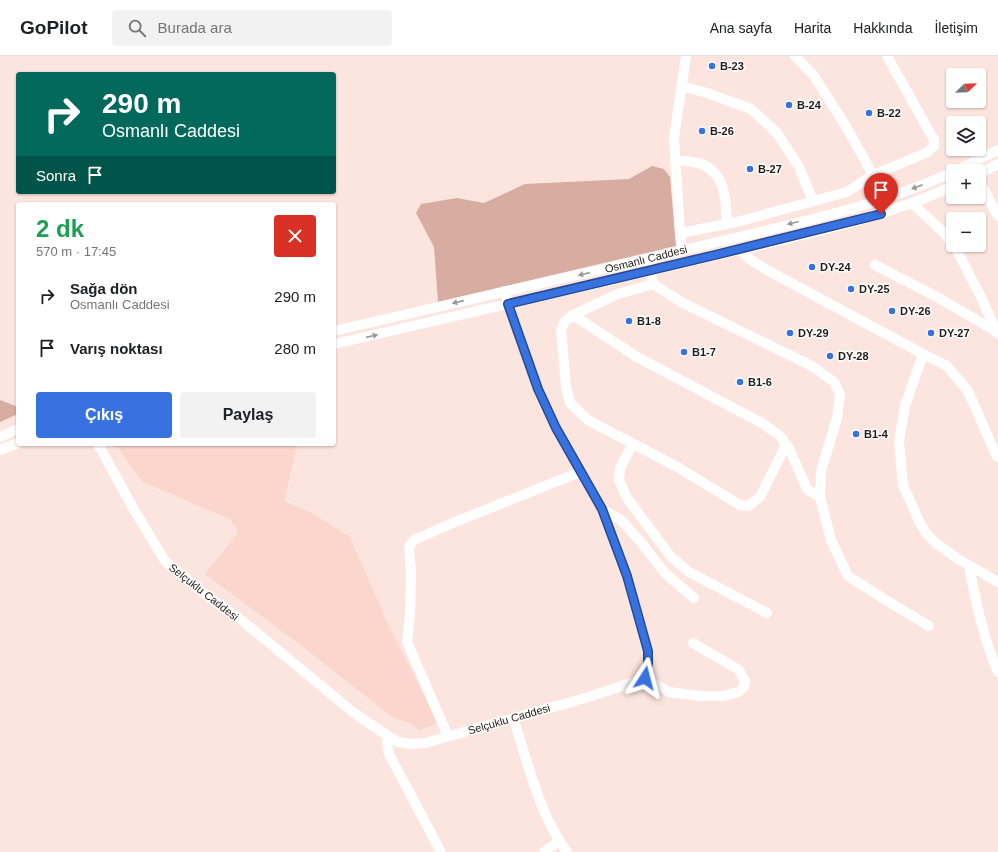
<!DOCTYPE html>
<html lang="tr">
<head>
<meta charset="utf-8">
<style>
	:root { --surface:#fff; --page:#f2f2f2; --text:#202124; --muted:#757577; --line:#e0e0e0; --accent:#3772e0 }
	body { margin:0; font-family:Arial,sans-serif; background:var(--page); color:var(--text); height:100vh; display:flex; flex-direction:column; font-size:15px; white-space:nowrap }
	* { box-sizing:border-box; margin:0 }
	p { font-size:13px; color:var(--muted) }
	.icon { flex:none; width:22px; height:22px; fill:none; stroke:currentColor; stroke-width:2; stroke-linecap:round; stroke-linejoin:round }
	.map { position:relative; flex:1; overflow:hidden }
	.drawer { position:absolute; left:16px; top:146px; width:320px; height:244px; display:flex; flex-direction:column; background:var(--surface); border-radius:4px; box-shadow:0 1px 3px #0004 }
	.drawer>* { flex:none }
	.top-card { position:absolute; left:16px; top:16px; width:320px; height:122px; border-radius:4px; box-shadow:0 1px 3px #0004; background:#00695c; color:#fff; overflow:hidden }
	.needle { width:26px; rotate:67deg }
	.buttons { position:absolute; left:946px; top:12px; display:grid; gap:8px }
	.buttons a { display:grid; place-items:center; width:40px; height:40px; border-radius:4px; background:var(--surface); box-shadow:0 1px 3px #0004; font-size:20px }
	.pin { position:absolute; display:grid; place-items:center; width:34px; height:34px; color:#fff; margin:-41px -17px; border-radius:50% 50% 50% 0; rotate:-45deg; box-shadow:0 0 4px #0007 }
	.pin .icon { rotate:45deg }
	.me { position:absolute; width:44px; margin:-22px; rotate:9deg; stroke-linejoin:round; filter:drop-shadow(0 0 3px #0008) }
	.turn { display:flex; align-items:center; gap:14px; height:84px; padding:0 20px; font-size:18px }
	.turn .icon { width:52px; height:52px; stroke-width:2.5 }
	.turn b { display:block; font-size:28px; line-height:34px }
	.then { display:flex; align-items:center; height:38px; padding:0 20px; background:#0003; gap:8px; font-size:15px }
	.round { display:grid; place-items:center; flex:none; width:42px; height:42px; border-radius:4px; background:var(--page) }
	.summary { display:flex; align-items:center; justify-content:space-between; height:68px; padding:0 20px }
	h1 { font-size:24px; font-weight:700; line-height:30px; color:#1e9e55 }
	.action { display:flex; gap:8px; margin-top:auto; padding:8px 20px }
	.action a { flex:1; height:46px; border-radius:4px; background:var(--accent); color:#fff; font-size:16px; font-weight:700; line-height:46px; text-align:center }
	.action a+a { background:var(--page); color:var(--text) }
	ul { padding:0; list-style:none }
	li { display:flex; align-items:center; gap:12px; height:52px; padding:0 20px }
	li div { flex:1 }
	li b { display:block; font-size:15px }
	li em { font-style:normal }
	header { display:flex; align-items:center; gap:24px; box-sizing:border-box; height:56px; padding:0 20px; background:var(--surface); border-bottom:1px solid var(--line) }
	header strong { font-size:19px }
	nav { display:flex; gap:22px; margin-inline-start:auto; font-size:14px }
	.search { width:280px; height:36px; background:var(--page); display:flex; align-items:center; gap:10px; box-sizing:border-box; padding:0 14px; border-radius:4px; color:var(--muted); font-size:15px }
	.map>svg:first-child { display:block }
	.built { fill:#fbd6cc }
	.green { fill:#d7ada2 }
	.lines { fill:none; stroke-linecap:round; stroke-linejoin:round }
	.minor { stroke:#fff; stroke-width:10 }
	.oneway { fill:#9c9897 }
	.route-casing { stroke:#244a92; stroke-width:10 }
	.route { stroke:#3772e0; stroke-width:7 }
	.poi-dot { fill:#3772e0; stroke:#fff; stroke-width:1.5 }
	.labels { text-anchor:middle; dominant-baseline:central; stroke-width:3; stroke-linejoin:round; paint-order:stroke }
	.poi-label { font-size:11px; font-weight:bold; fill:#241a17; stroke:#fff; text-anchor:start }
	.street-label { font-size:11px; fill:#241a17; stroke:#fff }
</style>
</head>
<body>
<header>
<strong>GoPilot</strong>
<div class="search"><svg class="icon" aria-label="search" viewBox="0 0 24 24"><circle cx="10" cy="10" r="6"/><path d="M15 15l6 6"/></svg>Burada ara</div>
<nav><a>Ana sayfa</a><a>Harita</a><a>Hakkında</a><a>İletişim</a></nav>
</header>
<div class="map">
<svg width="998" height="796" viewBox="0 0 998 796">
	<rect width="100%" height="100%" fill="#fce5de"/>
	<path class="built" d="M115 388H295L296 394 284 445 312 457 350 481 386 564 438 667 420 674 409 667 392 661 307 594 205 518 236 479 237 473 230 463 143 426Z"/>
	<path class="green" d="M652 110 664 113 670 121 676 190 438 246 434 191 416 157 421 148 457 142 484 147 525 128 629 123Z
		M0 344 18 351V358L0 366Z"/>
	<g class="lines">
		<path class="minor" d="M795 0 814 20 845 69 866 106 884 143
			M681 30 707 37 751 53 777 77 799 111 813 145
			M675 104C683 105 693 105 701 108 726 117 726 145 727 168
			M955 115 998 94
			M979 118 998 108
			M979 125 998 160
			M912 147 944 177 953 188
			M680 177 737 166 847 136 873 119 926 97 934 90V84L887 0
			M954 189 981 241 997 277
			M740 193 748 202 767 214 923 298 905 350 899 385 903 429 919 465 926 477 937 488 958 503 998 526
			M682 194 680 177 674 82 686 0
			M649 209 653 228 683 247 812 310 834 326 840 338 837 362 821 415 820 441 831 484 848 520 884 543 929 570
			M875 209 937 241 997 276
			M653 228 618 238 573 259 565 265 561 274 566 330 570 347 588 364 679 412 740 449 748 450 760 441 786 389
			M573 259 637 301 762 367 780 380 789 392 807 433 820 441
			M334 275C455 248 576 219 697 191 784 170 872 153 953 116
			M334 288C455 261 576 232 697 204 783 183 872 167 953 130
			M923 298 947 310 968 335 997 401
			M0 381 18 373
			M98 388 133 452 165 505 202 536 240 563 354 657 388 680 398 686 412 688 425 687 582 643 637 625 645 622 648 607V595L627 520 602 453 556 372 538 333 504 235
			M633 388 620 412 619 424 627 442 671 501 689 516 767 557
			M0 394 18 387
			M602 453 621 464 639 484 665 517 694 542
			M969 510C976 546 983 582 998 616
			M645 622 669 636 700 640H723L738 636 744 631 745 625 739 614 693 587
			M513 662C528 706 539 759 567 796
			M388 680 387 688 389 698 441 796
			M448 680 407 586 410 559 411 517 409 491 414 484 450 468 580 416
			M544 796 559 785"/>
	</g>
	<defs><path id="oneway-solid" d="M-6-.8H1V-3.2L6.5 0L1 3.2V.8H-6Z"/></defs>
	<g class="oneway">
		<use href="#oneway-solid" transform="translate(917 131) rotate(159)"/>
		<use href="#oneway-solid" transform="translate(793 167) rotate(166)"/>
		<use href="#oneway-solid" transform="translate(584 218) rotate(167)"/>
		<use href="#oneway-solid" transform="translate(458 246) rotate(167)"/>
		<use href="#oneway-solid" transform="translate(372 280) rotate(-13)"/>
	</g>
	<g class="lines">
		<g class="route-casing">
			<path id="route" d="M645 622 648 607V595L627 520 602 453 556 372 538 333 508 248 715 199 881 158"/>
		</g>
		<use href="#route" class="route"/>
	</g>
	<g class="poi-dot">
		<circle cx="712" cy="10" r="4"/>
		<circle cx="789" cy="49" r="4"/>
		<circle cx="869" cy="57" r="4"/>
		<circle cx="702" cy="75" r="4"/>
		<circle cx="750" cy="113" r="4"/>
		<circle cx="812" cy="211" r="4"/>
		<circle cx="851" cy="233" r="4"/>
		<circle cx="892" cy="255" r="4"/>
		<circle cx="629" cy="265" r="4"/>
		<circle cx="790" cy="277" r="4"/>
		<circle cx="931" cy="277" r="4"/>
		<circle cx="684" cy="296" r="4"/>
		<circle cx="830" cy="300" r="4"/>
		<circle cx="740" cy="326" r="4"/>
		<circle cx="856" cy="378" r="4"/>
	</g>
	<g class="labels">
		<g class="poi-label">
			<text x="720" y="10">B-23</text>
			<text x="797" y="49">B-24</text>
			<text x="877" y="57">B-22</text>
			<text x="710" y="75">B-26</text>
			<text x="758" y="113">B-27</text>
			<text x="820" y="211">DY-24</text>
			<text x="859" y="233">DY-25</text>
			<text x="900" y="255">DY-26</text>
			<text x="637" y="265">B1-8</text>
			<text x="798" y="277">DY-29</text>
			<text x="939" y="277">DY-27</text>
			<text x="692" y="296">B1-7</text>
			<text x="838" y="300">DY-28</text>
			<text x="748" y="326">B1-6</text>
			<text x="864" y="378">B1-4</text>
		</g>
		<g class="street-label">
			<text transform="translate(646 203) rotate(-14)">Osmanlı Caddesi</text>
			<text transform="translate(204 536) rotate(38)">Selçuklu Caddesi</text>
			<text transform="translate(509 663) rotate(-16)">Selçuklu Caddesi</text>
		</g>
	</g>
</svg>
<div class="buttons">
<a><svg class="needle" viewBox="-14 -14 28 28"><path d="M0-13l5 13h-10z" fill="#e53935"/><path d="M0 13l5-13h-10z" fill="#757577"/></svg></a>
<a><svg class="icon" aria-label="layers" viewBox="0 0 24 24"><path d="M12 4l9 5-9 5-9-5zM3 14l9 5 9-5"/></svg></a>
<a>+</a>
<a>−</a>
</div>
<div class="pin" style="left:881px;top:158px;background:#d93025"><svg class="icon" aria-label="arrive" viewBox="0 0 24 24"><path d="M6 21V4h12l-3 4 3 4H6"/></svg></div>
<svg class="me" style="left:645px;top:622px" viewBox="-20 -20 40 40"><path d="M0-17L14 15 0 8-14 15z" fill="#3772e0" stroke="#fff" stroke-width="4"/></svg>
<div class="top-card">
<div class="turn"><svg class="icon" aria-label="right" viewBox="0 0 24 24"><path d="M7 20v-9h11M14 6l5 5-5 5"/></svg><div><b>290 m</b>Osmanlı Caddesi</div></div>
<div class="then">Sonra<svg class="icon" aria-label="arrive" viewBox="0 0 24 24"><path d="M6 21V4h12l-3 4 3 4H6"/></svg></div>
</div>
<section class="drawer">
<div class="summary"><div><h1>2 dk</h1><p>570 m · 17:45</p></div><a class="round" style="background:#d93025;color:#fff"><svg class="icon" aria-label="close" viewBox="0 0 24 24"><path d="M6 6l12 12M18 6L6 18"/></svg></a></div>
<ul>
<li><svg class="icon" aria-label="right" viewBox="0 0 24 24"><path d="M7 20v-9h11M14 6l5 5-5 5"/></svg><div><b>Sağa dön</b><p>Osmanlı Caddesi</p></div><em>290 m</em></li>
<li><svg class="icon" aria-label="arrive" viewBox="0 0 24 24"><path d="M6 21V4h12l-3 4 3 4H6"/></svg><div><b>Varış noktası</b></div><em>280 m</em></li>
</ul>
<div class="action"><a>Çıkış</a><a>Paylaş</a></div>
</section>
</div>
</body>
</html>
